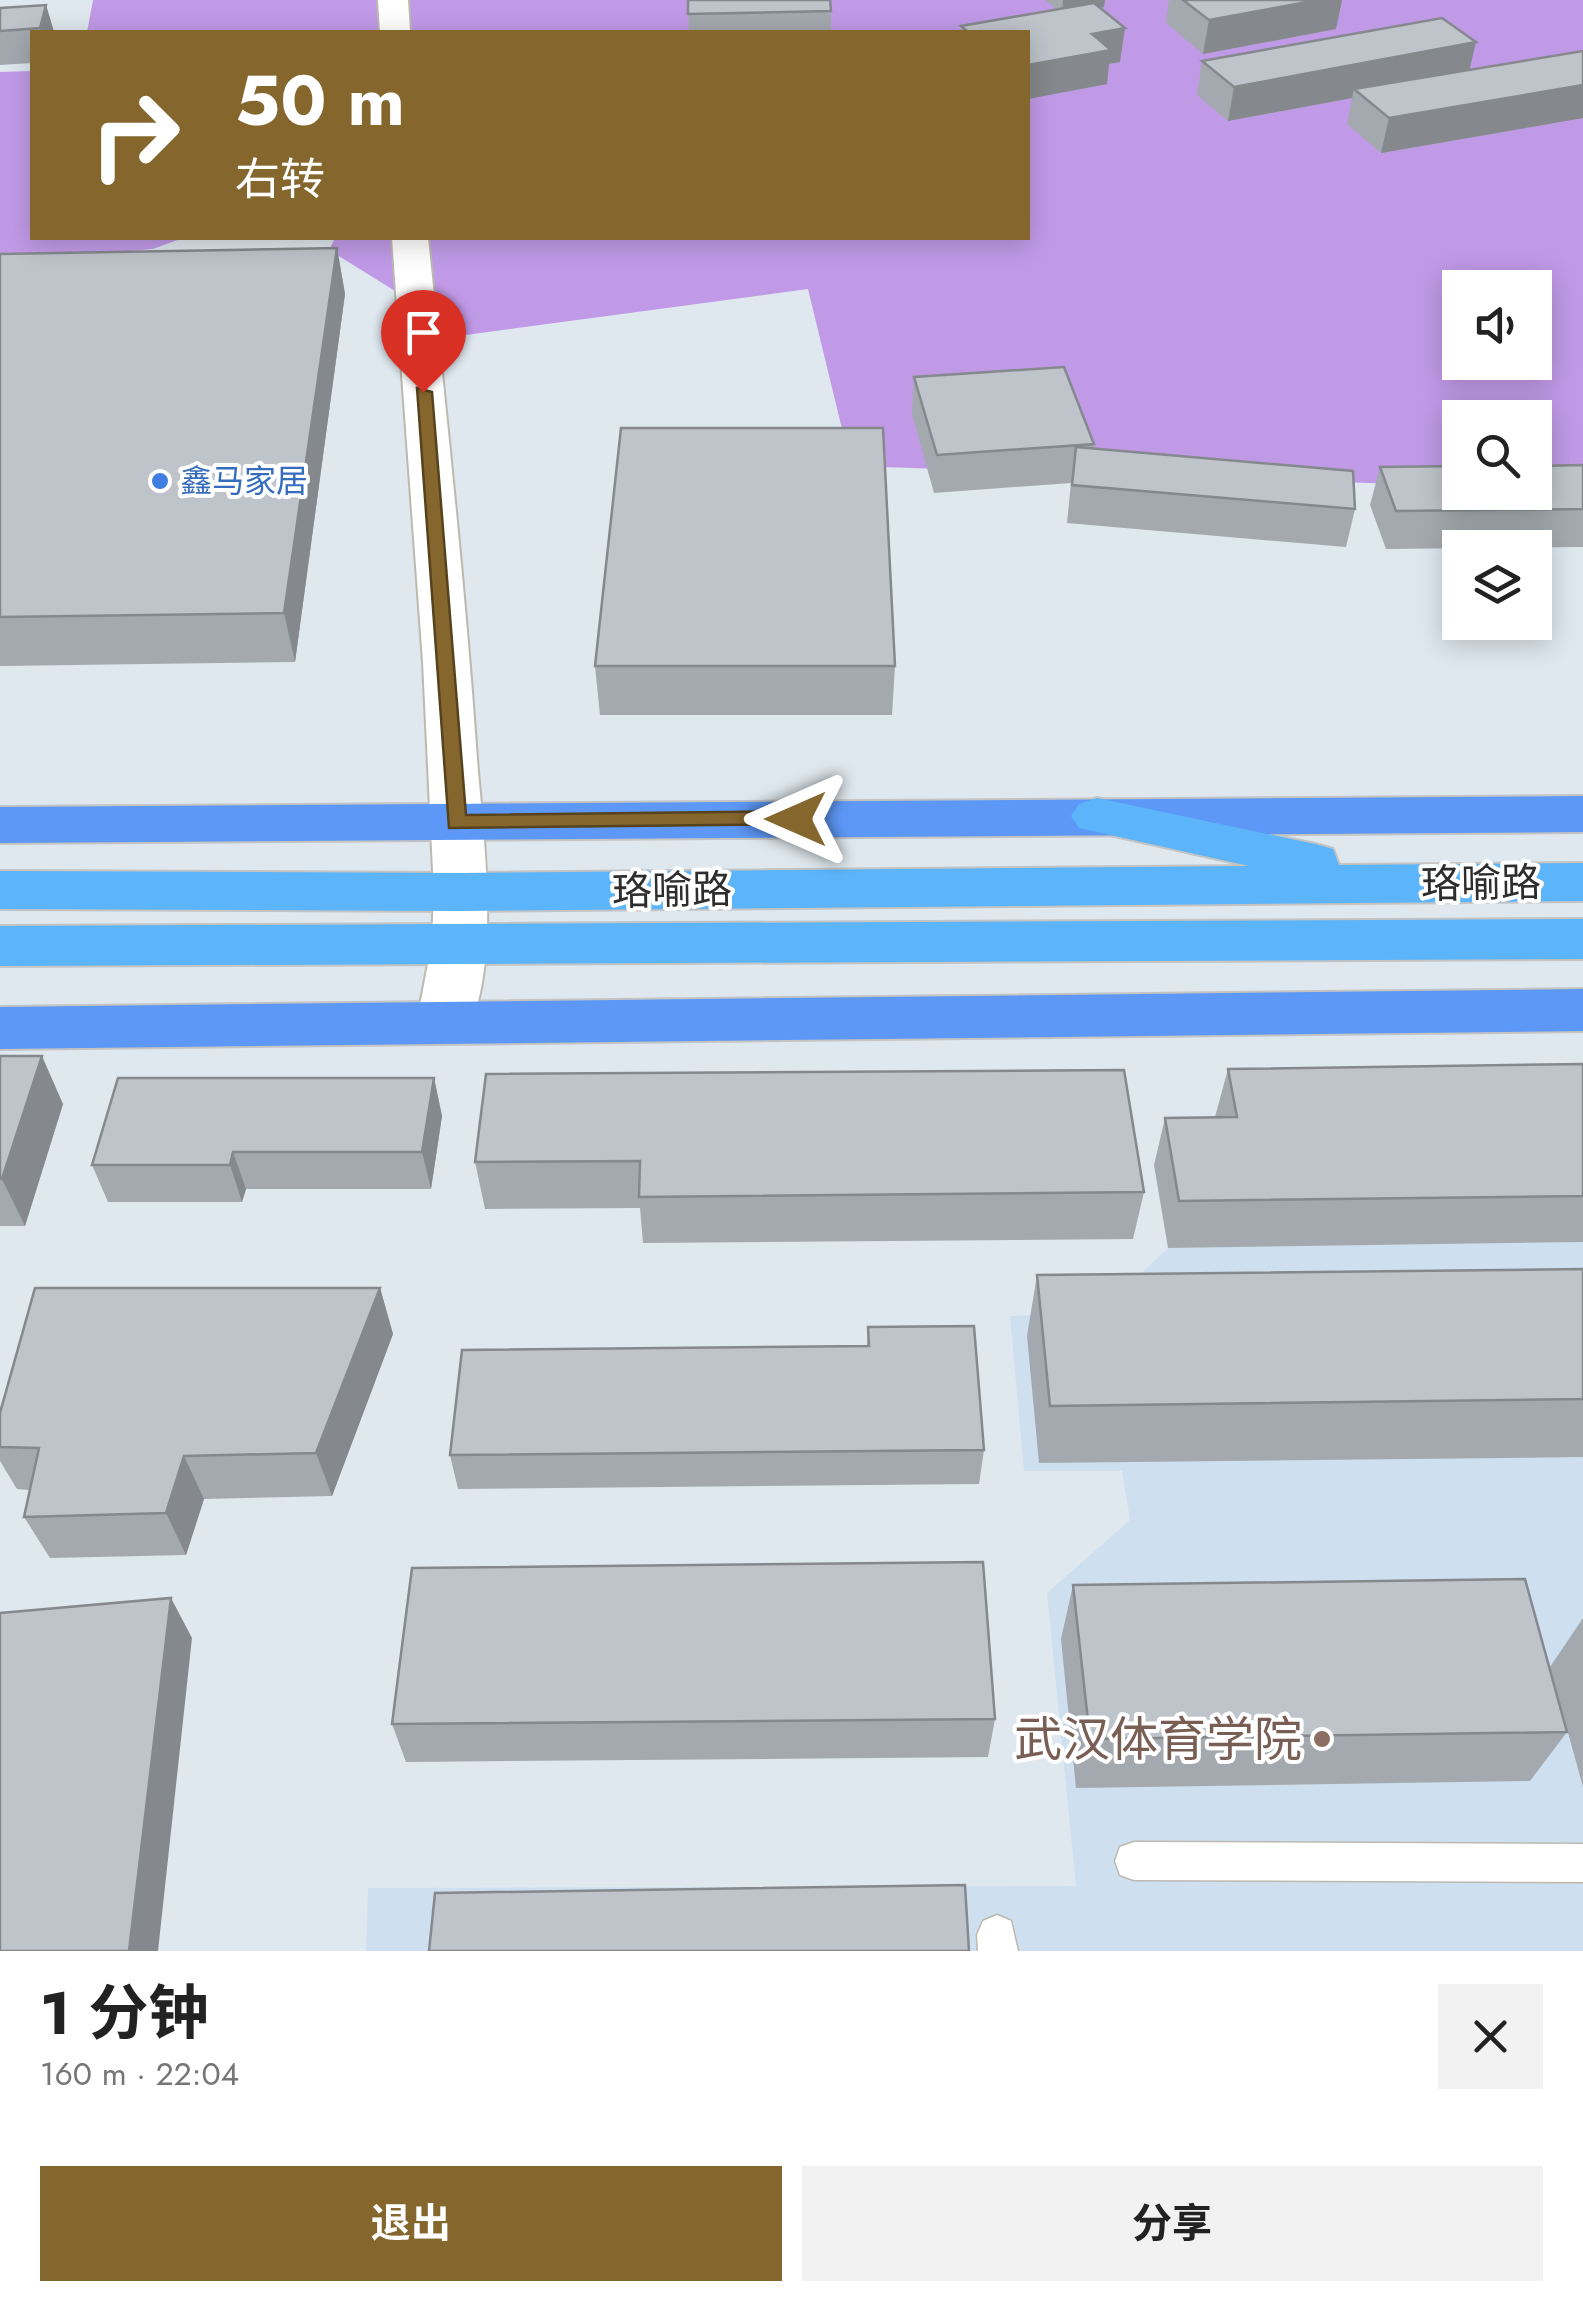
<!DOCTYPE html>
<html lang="zh">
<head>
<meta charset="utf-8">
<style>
	:root { --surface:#fff; --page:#f2f2f2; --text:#222; --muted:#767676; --accent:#85672e }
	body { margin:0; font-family:Jost,"Noto Sans SC",sans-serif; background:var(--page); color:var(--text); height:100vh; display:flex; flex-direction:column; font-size:38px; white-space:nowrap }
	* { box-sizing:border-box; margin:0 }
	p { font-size:32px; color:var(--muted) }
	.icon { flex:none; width:55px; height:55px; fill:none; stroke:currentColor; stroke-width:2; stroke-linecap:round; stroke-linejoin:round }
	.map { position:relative; height:1951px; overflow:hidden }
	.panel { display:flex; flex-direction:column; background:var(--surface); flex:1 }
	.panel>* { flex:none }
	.guide { position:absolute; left:30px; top:30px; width:1000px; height:210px; border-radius:0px; box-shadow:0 5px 25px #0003; background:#85672e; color:#fff; overflow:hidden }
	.controls { position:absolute; left:1442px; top:270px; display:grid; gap:20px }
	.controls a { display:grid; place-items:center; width:110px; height:110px; border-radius:0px; background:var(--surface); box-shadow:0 5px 25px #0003; font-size:50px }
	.pin { position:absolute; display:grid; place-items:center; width:85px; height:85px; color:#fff; margin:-102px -42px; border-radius:50% 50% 50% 0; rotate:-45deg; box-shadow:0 0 10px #0007 }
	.pin .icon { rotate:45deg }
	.me { position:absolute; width:110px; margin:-55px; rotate:270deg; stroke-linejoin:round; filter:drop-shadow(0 0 8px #0008) }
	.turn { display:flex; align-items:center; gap:35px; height:210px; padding:0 40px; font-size:45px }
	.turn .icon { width:130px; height:130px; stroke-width:2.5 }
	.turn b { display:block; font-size:70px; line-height:85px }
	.round { display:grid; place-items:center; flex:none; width:105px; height:105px; border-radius:0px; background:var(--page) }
	.summary { display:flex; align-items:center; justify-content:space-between; height:170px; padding:0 40px }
	h1 { font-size:60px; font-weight:700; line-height:75px }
	.cta { display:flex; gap:20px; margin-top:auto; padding:20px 40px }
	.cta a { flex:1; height:115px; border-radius:0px; background:var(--accent); color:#fff; font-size:40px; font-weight:700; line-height:115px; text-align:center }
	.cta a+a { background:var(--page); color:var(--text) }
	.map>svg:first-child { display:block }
	.education { fill:#cedff0 }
	.green { fill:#c19ae7; fill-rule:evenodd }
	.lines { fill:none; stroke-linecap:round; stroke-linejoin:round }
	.service-casing { stroke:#bdb9af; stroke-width:3 }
	.minor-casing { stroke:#bdb9af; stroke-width:4 }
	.primary-casing { stroke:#c4c4c4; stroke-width:4 }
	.trunk-casing { stroke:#c4c4c4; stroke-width:4 }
	.service { fill:#fff; fill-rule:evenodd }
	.minor { fill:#fff; fill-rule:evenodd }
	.primary { fill:#5d98f6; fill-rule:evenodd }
	.trunk { fill:#5cb4fa; fill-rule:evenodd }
	.wall { fill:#a3a9ae }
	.shaded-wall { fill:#85898d }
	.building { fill:#bec4ca; stroke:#85898d; stroke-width:2.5 }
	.route { fill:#85672e; stroke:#56431e; stroke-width:2.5 }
	.shop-dot { fill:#3f7fe0; stroke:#fff; stroke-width:4 }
	.education-dot { fill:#8d6e63; stroke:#fff; stroke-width:4 }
	.labels { text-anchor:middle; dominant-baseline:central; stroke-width:8; stroke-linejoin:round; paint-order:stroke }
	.far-shop-label { font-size:32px; fill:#366cbe; stroke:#fff; text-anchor:start }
	.street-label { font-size:40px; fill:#2d2d2d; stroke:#fff }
	.near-education-label { font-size:48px; fill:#785e54; stroke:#fff; text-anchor:end }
</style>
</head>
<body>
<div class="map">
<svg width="1583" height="1951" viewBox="0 0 1583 1951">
	<rect width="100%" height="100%" fill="#dfe8ef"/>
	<path class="education" d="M1583 1242V1951H366L368 1888 1076 1886 1047 1593 1130 1520 1122 1471H1024L1010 1316 1038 1315 1122 1292 1168 1248Z"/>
	<path class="green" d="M93 0H1583V476L1535 488V418H1460V486L851 466 808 289 466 335 329 250 335 238H1028V32H87ZM1460 288H1535V362H1460Z
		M32 71V238H183L153 249 0 263V72Z"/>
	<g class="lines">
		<g class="service-casing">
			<path id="service" d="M1134 1842 1583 1844V1882L1134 1880 1120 1875 1115 1861 1120 1847Z
				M997 1915 1011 1921 1018 1951H978L977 1935 983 1921Z"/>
		</g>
		<g class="minor-casing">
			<path id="minor" d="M378 0H408L410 32H380Z
				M392 238H428C446 412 465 585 477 759 483 836 502 967 465 1036L445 1042 425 1036 417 1021 432 943 434 892 423 662Z"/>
		</g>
		<g class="primary-casing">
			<path id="primary" d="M1583 796V832L0 843V807Z
				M1583 989V1031L0 1049V1007Z"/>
		</g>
		<g class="trunk-casing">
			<path id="trunk" d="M1097 798 1315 844 1333 849 1339 865 1583 863V901L460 911 0 909V871L460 873 1249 866 1079 828 1071 816 1079 804Z
				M1583 919V959L0 966V926Z"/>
		</g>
		<use href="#service" class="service"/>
		<use href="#minor" class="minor"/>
		<use href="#primary" class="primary"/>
		<use href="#trunk" class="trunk"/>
	</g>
	<path class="wall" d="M688 0 831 11V32H689Z
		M1045 0H1105L1104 7 1100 8 1125 28 1120 62 1109 64 1107 84 1028 99V32H961V26L1056 9Z
		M1169 0H1342L1336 29 1203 54 1166 23Z
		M46 5 54 32H32V63L0 65V8Z
		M1476 42 1469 70 1583 51V118L1381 153 1347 124 1352 98 1228 121 1197 95 1202 61Z
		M337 248 345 294 295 662 0 666V254Z
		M914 377 1094 444 1093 449 1355 509 1346 547 1067 523 1071 483 934 493 912 414Z
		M1583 465V547L1386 549 1370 505 1380 467Z
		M595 666H895L892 715H600Z
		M0 1056 63 1104 25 1226H0Z
		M1583 1064V1242L1168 1248 1154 1165 1165 1118 1215 1117 1228 1069Z
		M486 1074 1144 1192 1133 1239 643 1243 640 1208 485 1209 475 1162Z
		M434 1078 442 1116 431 1189H246L242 1202H108L92 1165Z
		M1583 1269V1457L1039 1463 1027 1336 1037 1275Z
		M380 1288 393 1334 332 1496 204 1499 186 1555 50 1558 24 1517 30 1490 17 1489 0 1461V1413Z
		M868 1327 984 1450 979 1484 458 1489 450 1455 867 1346Z
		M1073 1585 1567 1732 1530 1781 1076 1788 1061 1639Z
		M1583 1618V1787L1550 1667Z
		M995 1719 988 1757 406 1762 392 1724Z"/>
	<path class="shaded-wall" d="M1063 0H1105L1104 7 1062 14Z
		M1318 0H1342L1336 29 1203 54 1209 20Z
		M46 5 54 32H41L40 28Z
		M1125 28 1120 62 1109 64 1107 84 1028 99V65L1092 34Z
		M1476 42 1468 76 1354 89 1352 98 1228 121 1234 87Z
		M1583 85V118L1381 153 1389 118Z
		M337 248 345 294 295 662 284 613Z
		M42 1056 63 1104 25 1226 2 1179Z
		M434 1078 442 1116 431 1189 422 1152Z
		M233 1152 246 1189 242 1202 230 1165Z
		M380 1288 393 1334 332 1496 316 1453Z
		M184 1456 204 1499 186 1555 166 1513Z
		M171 1598 192 1638 158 1951H129Z"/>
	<path class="building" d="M688 0H830L831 11 688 14Z
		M1183 0H1318L1209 20Z
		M1094 3 1125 28 1092 34 1111 50 1028 65V32H968L961 26Z
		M46 5 40 28 0 31V8Z
		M1442 18 1476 42 1234 87 1202 61Z
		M1583 51V85L1389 118 1354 89Z
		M337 248 284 613 0 617V254Z
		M1064 367 1094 444 937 455 914 377Z
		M621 428H883L895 666H595Z
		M1076 447 1353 471 1355 509 1072 485Z
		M1583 465V509L1396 511 1380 467 1460 466V492H1535V466Z
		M0 1056H42L2 1179H0Z
		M1583 1064V1196L1179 1201 1165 1118 1237 1117 1228 1069Z
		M1124 1070 1144 1192 639 1197 640 1161 475 1162 486 1074Z
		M118 1078H434L422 1152H233L230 1165H92Z
		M1583 1269V1399L1050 1406 1037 1275Z
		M35 1288H380L316 1453 184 1456 166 1513 24 1517 39 1448 0 1447V1413Z
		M974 1326 984 1450 450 1455 462 1350 869 1346 868 1327Z
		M983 1562 995 1719 392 1724 412 1568Z
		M1525 1579 1567 1732 1090 1739 1073 1585Z
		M171 1598 129 1951H0V1613Z
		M965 1885 969 1951H429L435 1893Z"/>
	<path class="route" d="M417 388 432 392 466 815 796 811 803 814 806 819 803 824 449 828Z"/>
	<circle class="shop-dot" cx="160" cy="481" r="10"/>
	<circle class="education-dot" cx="1322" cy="1739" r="10"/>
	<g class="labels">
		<g class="far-shop-label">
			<text x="180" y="481">鑫马家居</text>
		</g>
		<g class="street-label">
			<text transform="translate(1481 883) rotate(-1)">珞喻路</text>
			<text transform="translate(672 890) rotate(-1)">珞喻路</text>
		</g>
		<g class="near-education-label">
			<text x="1302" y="1739">武汉体育学院</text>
		</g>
	</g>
</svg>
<div class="controls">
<a><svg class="icon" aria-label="sound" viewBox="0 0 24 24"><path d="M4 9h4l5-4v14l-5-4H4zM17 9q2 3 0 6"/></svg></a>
<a><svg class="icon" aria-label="search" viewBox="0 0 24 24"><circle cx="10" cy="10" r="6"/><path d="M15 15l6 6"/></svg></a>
<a><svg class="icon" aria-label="layers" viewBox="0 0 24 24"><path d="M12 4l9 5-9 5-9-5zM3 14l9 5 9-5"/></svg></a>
</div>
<div class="pin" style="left:423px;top:392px;background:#d93025"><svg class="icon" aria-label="arrive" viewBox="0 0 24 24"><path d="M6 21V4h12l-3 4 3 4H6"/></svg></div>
<svg class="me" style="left:796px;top:819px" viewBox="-20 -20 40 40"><path d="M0-17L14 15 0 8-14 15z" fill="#85672e" stroke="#fff" stroke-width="4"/></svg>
<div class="guide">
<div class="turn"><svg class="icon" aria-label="right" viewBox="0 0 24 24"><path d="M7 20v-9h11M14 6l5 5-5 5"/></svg><div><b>50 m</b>右转</div></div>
</div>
</div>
<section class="panel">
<div class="summary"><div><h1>1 分钟</h1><p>160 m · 22:04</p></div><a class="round"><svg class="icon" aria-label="close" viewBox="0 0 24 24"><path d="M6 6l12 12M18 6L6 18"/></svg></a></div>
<div class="cta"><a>退出</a><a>分享</a></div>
</section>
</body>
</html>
